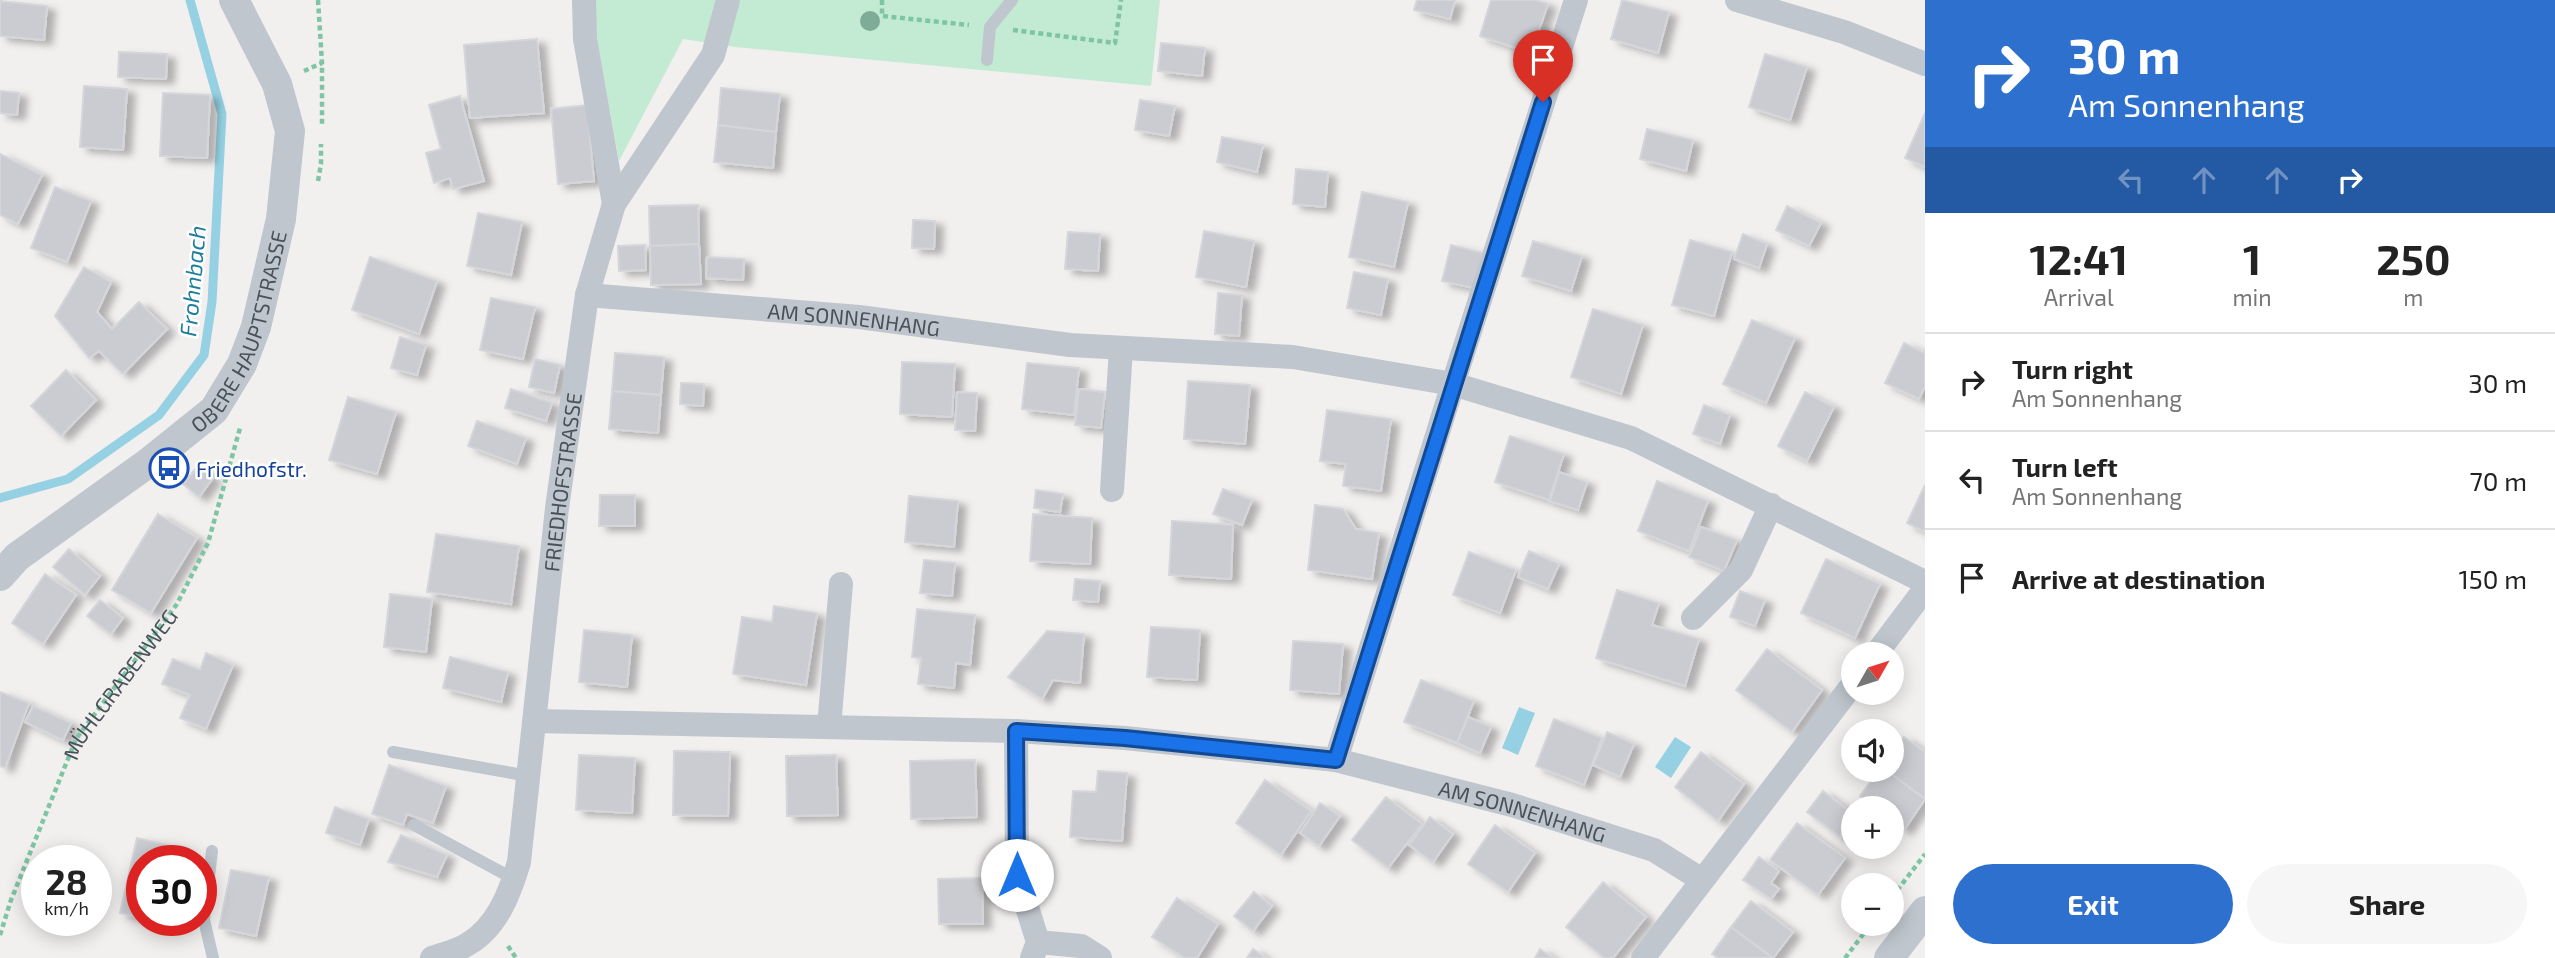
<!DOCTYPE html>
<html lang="en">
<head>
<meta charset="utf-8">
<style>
	:root { --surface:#fff; --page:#f6f6f6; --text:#222; --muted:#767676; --line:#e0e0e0; --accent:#2d70ce }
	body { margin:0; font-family:"Exo 2",sans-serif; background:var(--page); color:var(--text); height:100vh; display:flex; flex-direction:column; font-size:26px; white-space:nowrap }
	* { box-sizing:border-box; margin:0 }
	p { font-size:23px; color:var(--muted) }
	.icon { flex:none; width:38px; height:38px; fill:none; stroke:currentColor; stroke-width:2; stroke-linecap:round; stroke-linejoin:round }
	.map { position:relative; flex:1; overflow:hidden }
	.side { display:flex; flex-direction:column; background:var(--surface); width:630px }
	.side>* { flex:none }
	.hud { background:#2d70ce; color:#fff; overflow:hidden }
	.needle { width:46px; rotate:51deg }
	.fabs { position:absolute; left:1841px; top:642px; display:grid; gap:14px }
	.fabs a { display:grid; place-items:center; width:63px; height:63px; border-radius:50%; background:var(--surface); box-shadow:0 4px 18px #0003; font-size:35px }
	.speed { position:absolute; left:21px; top:845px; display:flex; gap:14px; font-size:35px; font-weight:700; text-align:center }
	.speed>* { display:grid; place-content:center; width:91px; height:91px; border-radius:50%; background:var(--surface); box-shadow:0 4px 18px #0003; line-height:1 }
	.speed small { font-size:18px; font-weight:400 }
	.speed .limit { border:10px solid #d22; background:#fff; color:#111 }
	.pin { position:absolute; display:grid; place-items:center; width:60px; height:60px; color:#fff; margin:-72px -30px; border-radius:50% 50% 50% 0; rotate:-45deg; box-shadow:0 0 7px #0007 }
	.pin .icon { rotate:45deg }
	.me { position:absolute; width:77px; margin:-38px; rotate:0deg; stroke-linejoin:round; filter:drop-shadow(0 0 5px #0008) }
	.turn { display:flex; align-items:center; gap:24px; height:147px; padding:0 28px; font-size:32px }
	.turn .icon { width:91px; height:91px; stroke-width:2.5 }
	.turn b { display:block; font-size:49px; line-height:60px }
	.lanes { display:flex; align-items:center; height:66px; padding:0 28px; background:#0003; justify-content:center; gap:35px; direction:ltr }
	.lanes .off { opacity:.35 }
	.eta { display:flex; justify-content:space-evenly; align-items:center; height:119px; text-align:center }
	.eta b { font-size:42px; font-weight:700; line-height:49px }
	.primary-button { display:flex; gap:14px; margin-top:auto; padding:14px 28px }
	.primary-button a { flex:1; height:80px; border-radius:42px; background:var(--accent); color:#fff; font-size:28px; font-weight:700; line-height:80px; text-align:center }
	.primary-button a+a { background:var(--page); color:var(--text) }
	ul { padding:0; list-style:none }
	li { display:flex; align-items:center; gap:21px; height:98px; padding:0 28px; border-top:2px solid var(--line) }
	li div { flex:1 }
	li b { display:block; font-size:26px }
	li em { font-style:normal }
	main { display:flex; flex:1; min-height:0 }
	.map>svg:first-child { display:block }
	.green { fill:#c3ead3 }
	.water { fill:#95d1e2 }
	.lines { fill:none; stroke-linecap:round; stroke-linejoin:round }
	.stream { stroke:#95d1e2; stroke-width:9 }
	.building { fill:#caccd1; stroke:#d4d6da; stroke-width:2; filter:url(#shadow) }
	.path { stroke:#7ec5a3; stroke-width:4.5; stroke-dasharray:5 3.5; stroke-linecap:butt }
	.service { stroke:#bfc6cd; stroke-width:12 }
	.minor { stroke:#bfc6cd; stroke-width:24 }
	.tertiary { stroke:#bfc6cd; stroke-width:30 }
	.tree { fill:#7fac96 }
	.route-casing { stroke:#114b97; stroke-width:18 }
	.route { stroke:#1a73e8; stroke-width:12 }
	.labels { text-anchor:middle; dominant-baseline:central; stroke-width:5; stroke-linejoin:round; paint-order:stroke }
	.street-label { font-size:21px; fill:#49525b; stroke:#fff }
	.transit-label { font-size:21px; fill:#164399; stroke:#fff; text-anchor:start }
	.water-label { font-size:23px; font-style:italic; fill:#1c7e9b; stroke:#fff }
</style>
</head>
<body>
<main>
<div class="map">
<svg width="1925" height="958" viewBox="0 0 1925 958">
	<defs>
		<filter id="shadow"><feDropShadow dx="8" dy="4.5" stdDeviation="3.5" flood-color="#0004"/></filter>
	</defs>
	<rect width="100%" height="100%" fill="#f2efef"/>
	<path class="green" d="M594 0H1160L1151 86 735 47 683 39 619 161 594 24Z"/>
	<path class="water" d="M1519 707 1535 713 1518 755 1502 748Z
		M1675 737 1691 747 1671 778 1655 767Z"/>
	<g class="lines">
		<path class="stream" d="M0 498 68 479 159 415 204 355 212 302 222 114 190 0"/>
	</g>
	<path class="building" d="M1417 0H1455L1450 19 1414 10Z
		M1491 0H1536L1548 4 1531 53 1480 36Z
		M1622 0 1669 12 1658 53 1611 39Z
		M0 1 47 6 44 40 0 36Z
		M537 39 544 113 470 118 464 45Z
		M1161 43 1205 48 1202 76 1158 71Z
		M119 52 167 54 166 79 118 77Z
		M1765 54 1807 67 1790 120 1749 107Z
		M84 86 127 89 123 150 80 147Z
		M721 88 780 94 776 132 718 125Z
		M0 91 19 93 17 115 0 113Z
		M163 93 210 95 207 158 160 156Z
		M460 96 484 181 453 189 450 178 434 183 426 153 441 149 429 105Z
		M1140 100 1175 106 1169 136 1135 130Z
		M587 105 594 181 558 184 551 109Z
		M1925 113V167L1905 158Z
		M718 125 776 132 773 168 714 162Z
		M1647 129 1693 140 1686 171 1640 159Z
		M1222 137 1263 145 1257 172 1217 162Z
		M0 154 42 175 18 224 0 215Z
		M1296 169 1328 172 1325 207 1293 204Z
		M55 187 91 201 67 262 31 248Z
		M1362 192 1408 202 1394 267 1349 257Z
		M698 205 699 244 650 246 649 206Z
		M1787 206 1821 223 1809 246 1776 230Z
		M478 213 522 222 511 275 467 266Z
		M913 220 935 221 934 249 912 248Z
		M1204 231 1254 241 1246 287 1196 277Z
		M1068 232 1100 234 1098 271 1065 269Z
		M1743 234 1767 244 1759 268 1734 259Z
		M1690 240 1732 252 1714 316 1672 305Z
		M1533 241 1582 256 1571 291 1522 276Z
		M699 244 701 284 651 285 650 246Z
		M645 245 646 270 619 271 618 246Z
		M1451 245 1483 253 1474 288 1442 281Z
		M370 257 437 281 419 334 352 310Z
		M707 257 744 259 743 280 706 278Z
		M84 267 111 282 97 312 112 329 139 302 167 329 123 374 99 351 89 358 55 316Z
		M1354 272 1388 279 1381 315 1347 308Z
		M1218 293 1242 295 1239 336 1215 334Z
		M491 298 535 307 523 359 480 350Z
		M1593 309 1643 325 1621 394 1571 377Z
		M1752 320 1795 338 1766 403 1723 384Z
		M400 337 426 345 417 375 391 368Z
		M1904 343 1925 353V386L1919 399 1885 383Z
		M615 353 664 357 661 395 612 391Z
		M535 359 560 365 554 393 529 387Z
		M902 362 955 364 952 417 900 414Z
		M1027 363 1079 368 1074 415 1022 409Z
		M66 370 96 400 61 436 31 406Z
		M1188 381 1250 385 1245 444 1184 439Z
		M681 383 704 384 703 406 680 404Z
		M511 389 552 403 546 421 505 408Z
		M1079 389 1105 392 1101 428 1075 425Z
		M612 391 661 395 658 433 609 429Z
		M957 392 977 393 975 431 955 430Z
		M1805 392 1834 407 1807 461 1778 446Z
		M348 397 396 412 377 474 329 460Z
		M1704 405 1730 415 1720 444 1693 434Z
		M1327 410 1391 419 1381 491 1343 486 1346 464 1320 461Z
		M477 421 526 438 517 464 468 446Z
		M1510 436 1564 454 1549 500 1495 482Z
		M198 466 213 478 199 497 183 484Z
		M1559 472 1587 482 1578 510 1550 501Z
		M1657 481 1708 501 1689 551 1638 531Z
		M1925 485V532L1907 523Z
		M1223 489 1252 500 1242 525 1213 514Z
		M1036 490 1063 494 1060 512 1034 508Z
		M600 495H635V526H599Z
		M909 496 958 501 954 547 905 542Z
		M1315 505 1343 509 1356 529 1379 533 1372 579 1308 570Z
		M158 514 197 538 151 613 112 590Z
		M1033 514 1092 518 1090 564 1030 561Z
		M1172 521 1233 525 1231 579 1169 575Z
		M1701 527 1737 540 1724 571 1689 557Z
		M436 534 519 546 511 604 427 592Z
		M69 549 100 576 85 595 53 567Z
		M1529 551 1559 564 1548 589 1518 577Z
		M1469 552 1516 570 1500 613 1453 595Z
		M1826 559 1880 584 1855 638 1801 613Z
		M924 560 955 563 952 596 920 593Z
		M45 574 76 595 43 644 12 623Z
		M1075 579 1100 581 1098 602 1073 600Z
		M1617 590 1659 603 1652 625 1699 639 1685 686 1596 658Z
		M1740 591 1765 600 1755 626 1730 617Z
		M390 594 432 599 426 652 384 647Z
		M100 600 123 618 111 634 87 616Z
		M774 606 817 613 806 685 733 674 742 617 772 622Z
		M917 609 975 615 970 665 956 663 954 688 918 684 921 658 912 657Z
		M1151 627 1200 630 1197 680 1147 677Z
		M584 630 632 635 627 687 579 682Z
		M1047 631 1084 634 1080 683 1053 680 1042 699 1008 677Z
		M1293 641 1343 644 1339 694 1290 690Z
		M1767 649 1822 690 1792 732 1736 690Z
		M206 653 233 665 206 729 180 718 190 695 162 684 173 659 200 670Z
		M450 657 508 672 501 702 443 688Z
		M1421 680 1474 701 1457 743 1404 722Z
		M0 692 29 703 5 768 0 766Z
		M33 706 71 723 63 740 25 722Z
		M1468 717 1491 727 1480 753 1457 743Z
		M1554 719 1602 738 1584 785 1536 766Z
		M1607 732 1634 744 1620 777 1593 765Z
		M1904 737 1925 752V799L1886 770H1892V754Z
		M674 751 730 752 728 816 673 815Z
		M1701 752 1744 784 1718 821 1675 787Z
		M579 755 635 758 632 813 576 810Z
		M836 755 838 815 787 816 786 756Z
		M975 760 977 817 911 819 910 761Z
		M389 765 446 786 433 823 407 814 403 825 372 814Z
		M1879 770H1886L1925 799 1904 830 1892 820V808H1876L1860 796Z
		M1098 771 1127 773 1122 841 1070 837 1073 791 1096 792Z
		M1265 780 1311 811 1281 855 1236 823Z
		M1823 791 1853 814V819L1840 837 1807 812Z
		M1386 797 1422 824 1388 868 1352 840Z
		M1320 803 1340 816 1319 846 1300 833Z
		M335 807 369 819 360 845 326 833Z
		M1430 817 1453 834 1433 862 1409 845Z
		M1797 823 1845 858 1818 895 1770 860Z
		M1495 825 1535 853 1508 892 1468 864Z
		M401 835 447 855 437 877 388 862Z
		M137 838 185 849 183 861H142V918L120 913Z
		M1759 857 1779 871 1771 883 1779 889 1771 899 1743 880Z
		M231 870 269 877 256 936 219 928Z
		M982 878 983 924H939L938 879Z
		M1603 882 1646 917 1613 958H1604L1566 927Z
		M1254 892 1272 906 1253 931 1234 916Z
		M1177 898 1218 924 1197 958H1185L1152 937Z
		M1751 901 1793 932 1773 958 1731 927Z
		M1731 927 1773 958H1718L1712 954Z
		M1253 949 1266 958H1247Z
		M1540 949 1553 958H1535Z"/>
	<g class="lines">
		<g class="path">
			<path d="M318 0 322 63V125"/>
			<path d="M882 0V16L969 25"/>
			<path d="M1013 30 1115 43 1121 0"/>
			<path d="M304 71 322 63"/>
			<path d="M318 181 321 164V144"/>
			<path d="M1892 897 1925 854"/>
			<path id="s1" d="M0 935 11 900 76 739 177 604 208 543 240 428"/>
			<path d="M508 946 516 958"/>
			<path d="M1845 958 1871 924"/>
		</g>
		<path class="service" d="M987 60 990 27 1012 0
			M393 752 529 776
			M414 825 514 879
			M212 851 204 920 213 958"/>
		<g class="minor">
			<path d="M584 0 585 39 614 204"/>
			<path d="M1737 0 1844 32 1925 64"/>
			<path id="s2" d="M587 295 859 317 1070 345 1293 357 1453 384 1631 438 1925 582"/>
			<path d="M1112 490 1121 349"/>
			<path d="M1693 618 1741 570 1771 505"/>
			<path d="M1876 654 1925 589"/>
			<path id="s3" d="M535 721 1016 731 1125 738 1336 760 1512 805 1654 850 1702 880"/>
			<path d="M829 727 841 584"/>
			<path d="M1016 731 1017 875 1038 942 1032 958"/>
			<path d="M1336 760 1453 384 1576 0"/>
			<path d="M1038 942 1081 946 1100 958"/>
			<path id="s4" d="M432 958C443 954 457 951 468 944 497 927 510 893 519 862L557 508 587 295 614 204 713 55 728 0"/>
			<path d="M1643 958 1853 684"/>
		</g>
		<g class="tertiary">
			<path id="s5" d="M0 576 17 557 148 463 214 410 242 364 256 327 281 219 290 131 277 84 234 0"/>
			<path d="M1889 958 1925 911"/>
		</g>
	</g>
	<circle class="tree" cx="870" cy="21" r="10"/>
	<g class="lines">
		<g class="route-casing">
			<path id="route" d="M1017 875 1016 731 1125 738 1336 760 1543 102"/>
		</g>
		<use href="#route" class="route"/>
	</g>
	<defs>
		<g id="bus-ring" transform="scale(2.0125)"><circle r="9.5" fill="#fff" stroke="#1a4fb4" stroke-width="1.5"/><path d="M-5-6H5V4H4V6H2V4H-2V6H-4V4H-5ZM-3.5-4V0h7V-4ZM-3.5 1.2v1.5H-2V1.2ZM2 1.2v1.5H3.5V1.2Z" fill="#1a4fb4"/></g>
	</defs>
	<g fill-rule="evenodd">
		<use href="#bus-ring" x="169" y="468"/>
	</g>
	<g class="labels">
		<g class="street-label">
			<text stroke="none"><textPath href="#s2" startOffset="268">AM SONNENHANG</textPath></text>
			<text stroke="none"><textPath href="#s5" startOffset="354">OBERE HAUPTSTRASSE</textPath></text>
			<text stroke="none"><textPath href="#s4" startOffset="520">FRIEDHOFSTRASSE</textPath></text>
			<text stroke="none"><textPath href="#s1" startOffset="280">MÜHLGRABENWEG</textPath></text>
			<text stroke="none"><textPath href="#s3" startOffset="996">AM SONNENHANG</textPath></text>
		</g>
		<g class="transit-label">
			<text x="196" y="468">Friedhofstr.</text>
		</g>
		<g class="water-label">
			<text transform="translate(192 281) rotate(-85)">Frohnbach</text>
		</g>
	</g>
</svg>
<div class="fabs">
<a><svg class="needle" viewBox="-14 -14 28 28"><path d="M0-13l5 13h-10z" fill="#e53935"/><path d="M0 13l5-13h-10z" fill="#767676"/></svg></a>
<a><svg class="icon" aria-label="sound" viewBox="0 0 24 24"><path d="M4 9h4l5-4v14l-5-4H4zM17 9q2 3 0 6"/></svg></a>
<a>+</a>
<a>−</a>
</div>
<div class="speed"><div>28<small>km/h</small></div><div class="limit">30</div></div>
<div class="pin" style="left:1543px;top:102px;background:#d93025"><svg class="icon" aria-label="arrive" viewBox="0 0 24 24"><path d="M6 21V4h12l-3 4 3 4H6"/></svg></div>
<svg class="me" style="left:1017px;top:875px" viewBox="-20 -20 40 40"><circle r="19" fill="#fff"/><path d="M0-13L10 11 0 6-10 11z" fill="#1a73e8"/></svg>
</div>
<section class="side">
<div class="hud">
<div class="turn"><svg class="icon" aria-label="right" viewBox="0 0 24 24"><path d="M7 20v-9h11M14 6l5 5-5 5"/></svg><div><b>30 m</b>Am Sonnenhang</div></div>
<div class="lanes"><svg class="icon off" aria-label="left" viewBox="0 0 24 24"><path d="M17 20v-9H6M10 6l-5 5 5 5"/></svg><svg class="icon off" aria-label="ahead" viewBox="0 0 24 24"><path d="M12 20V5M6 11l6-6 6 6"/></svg><svg class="icon off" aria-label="ahead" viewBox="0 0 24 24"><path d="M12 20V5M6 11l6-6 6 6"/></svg><svg class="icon" aria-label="right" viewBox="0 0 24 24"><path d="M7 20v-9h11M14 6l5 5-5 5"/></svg></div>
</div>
<div class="eta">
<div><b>12:41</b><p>Arrival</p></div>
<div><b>1</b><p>min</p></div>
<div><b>250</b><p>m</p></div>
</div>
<ul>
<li><svg class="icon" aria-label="right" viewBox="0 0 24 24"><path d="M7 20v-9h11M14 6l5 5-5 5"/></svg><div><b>Turn right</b><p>Am Sonnenhang</p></div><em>30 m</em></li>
<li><svg class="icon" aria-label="left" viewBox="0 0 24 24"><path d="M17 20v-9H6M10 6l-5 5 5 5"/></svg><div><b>Turn left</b><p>Am Sonnenhang</p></div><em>70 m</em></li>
<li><svg class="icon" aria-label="arrive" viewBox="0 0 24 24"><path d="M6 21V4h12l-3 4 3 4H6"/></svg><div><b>Arrive at destination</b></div><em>150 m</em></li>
</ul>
<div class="primary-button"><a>Exit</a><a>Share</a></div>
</section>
</main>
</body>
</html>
